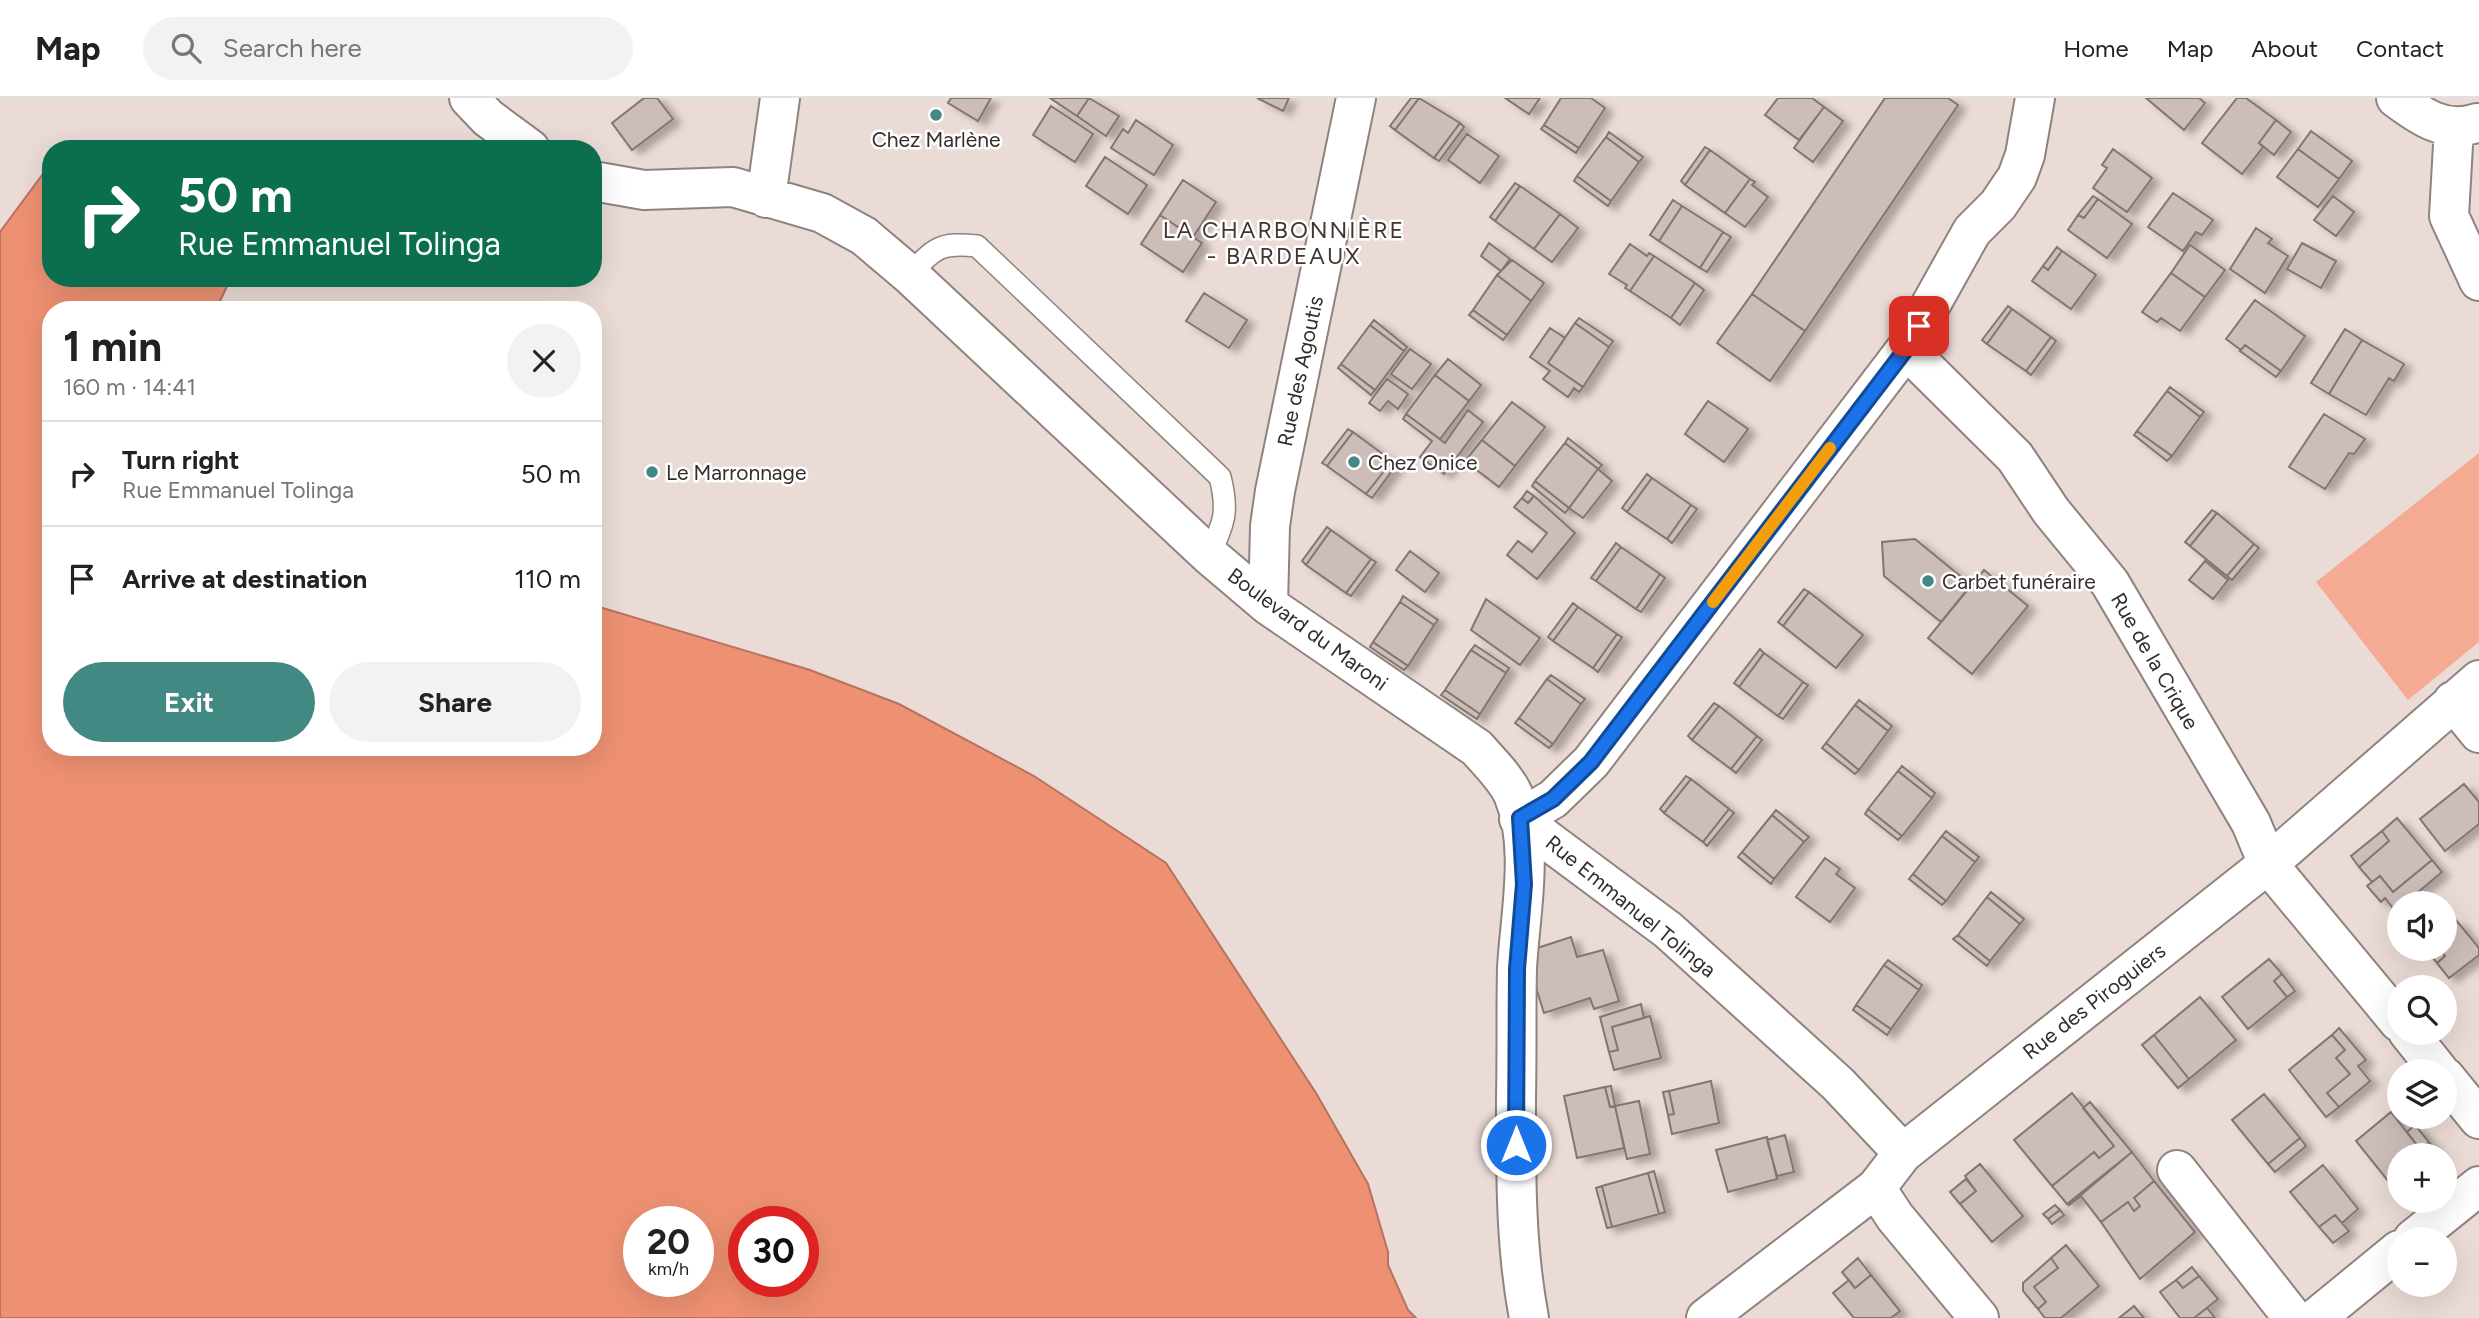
<!DOCTYPE html>
<html lang="en">
<head>
<meta charset="utf-8">
<style>
	:root { --surface:#fff; --page:#f2f2f2; --text:#222; --muted:#767676; --line:#e0e0e0; --accent:#428984 }
	body { margin:0; font-family:Figtree,sans-serif; background:var(--page); color:var(--text); height:100vh; display:flex; flex-direction:column; font-size:26px; white-space:nowrap }
	* { box-sizing:border-box; margin:0 }
	p { font-size:23px; color:var(--muted) }
	.icon { flex:none; width:38px; height:38px; fill:none; stroke:currentColor; stroke-width:2; stroke-linecap:round; stroke-linejoin:round }
	.map { position:relative; flex:1; overflow:hidden }
	.sheet { position:absolute; left:42px; top:203px; width:560px; height:455px; display:flex; flex-direction:column; background:var(--surface); border-radius:28px; box-shadow:0 7px 28px #0002 }
	.sheet>* { flex:none }
	.guide { position:absolute; left:42px; top:42px; width:560px; height:147px; border-radius:28px; box-shadow:0 7px 28px #0002; background:#0b6e4f; color:#fff; overflow:hidden }
	.controls { position:absolute; left:2387px; top:793px; display:grid; gap:14px }
	.controls a { display:grid; place-items:center; width:70px; height:70px; border-radius:50%; background:var(--surface); box-shadow:0 7px 28px #0002; font-size:35px }
	.speed { position:absolute; left:623px; top:1108px; display:flex; gap:14px; font-size:35px; font-weight:700; text-align:center }
	.speed>* { display:grid; place-content:center; width:91px; height:91px; border-radius:50%; background:var(--surface); box-shadow:0 7px 28px #0002; line-height:1 }
	.speed small { font-size:18px; font-weight:400 }
	.speed .limit { border:10px solid #d22; background:#fff; color:#111 }
	.pin { position:absolute; display:grid; place-items:center; width:60px; height:60px; color:#fff; margin:-30px; border-radius:14px; box-shadow:0 4px 10px #0006 }
	.me { position:absolute; width:77px; margin:-38px; rotate:0deg; stroke-linejoin:round; filter:drop-shadow(0 0 5px #0008) }
	.turn { display:flex; align-items:center; gap:24px; height:147px; padding:0 21px; font-size:32px }
	.turn .icon { width:91px; height:91px; stroke-width:2.5 }
	.turn b { display:block; font-size:49px; line-height:60px }
	.round { display:grid; place-items:center; flex:none; width:74px; height:74px; border-radius:37px; background:var(--page) }
	.summary { display:flex; align-items:center; justify-content:space-between; height:119px; padding:0 21px }
	h1 { font-size:42px; font-weight:700; line-height:52px }
	.button { display:flex; gap:14px; margin-top:auto; padding:14px 21px }
	.button a { flex:1; height:80px; border-radius:42px; background:var(--accent); color:#fff; font-size:28px; font-weight:700; line-height:80px; text-align:center }
	.button a+a { background:var(--page); color:var(--text) }
	ul { padding:0; list-style:none }
	li { display:flex; align-items:center; gap:21px; height:105px; padding:0 21px; border-top:2px solid var(--line) }
	li div { flex:1 }
	li b { display:block; font-size:26px }
	li em { font-style:normal }
	header { display:flex; align-items:center; gap:42px; box-sizing:border-box; height:98px; padding:0 35px; background:var(--surface); border-bottom:2px solid var(--line) }
	header strong { font-size:33px }
	nav { display:flex; gap:38px; margin-inline-start:auto; font-size:24px }
	.search { width:490px; height:63px; background:var(--page); display:flex; align-items:center; gap:18px; box-sizing:border-box; padding:0 24px; border-radius:38px; color:var(--muted); font-size:26px }
	.map>svg:first-child { display:block }
	.green { fill:#f5ab93 }
	.water { fill:#ee9172; stroke:#b6735d; stroke-width:2; fill-rule:evenodd }
	.building { fill:#ccbdb8; stroke:#837571; stroke-width:2; filter:url(#shadow) }
	.lines { fill:none; stroke-linecap:round; stroke-linejoin:round }
	.lane-casing { stroke:#90827d; stroke-width:24 }
	.street-casing { stroke:#90827d; stroke-width:42 }
	.lane { stroke:#fff; stroke-width:21 }
	.street { stroke:#fff; stroke-width:38 }
	.route-casing { stroke:#114b97; stroke-width:18 }
	.route { stroke:#1a73e8; stroke-width:12 }
	.slow { stroke:#f59e0b; stroke-width:12 }
	.poi-dot { fill:#428984; stroke:#fff; stroke-width:2.5 }
	.labels { text-anchor:middle; dominant-baseline:central; stroke-width:5; stroke-linejoin:round; paint-order:stroke }
	.poi-label { font-size:21px; fill:#332d2b; stroke:#fff; text-anchor:start }
	.street-label { font-size:21px; fill:#332d2b; stroke:#fff }
	.neighbourhood-label { font-size:23px; letter-spacing:2px; fill:#413531; stroke:#fff }
</style>
</head>
<body>
<header>
<strong>Map</strong>
<div class="search"><svg class="icon" aria-label="search" viewBox="0 0 24 24"><circle cx="10" cy="10" r="6"/><path d="M15 15l6 6"/></svg>Search here</div>
<nav><a>Home</a><a>Map</a><a>About</a><a>Contact</a></nav>
</header>
<div class="map">
<svg width="2479" height="1220" viewBox="0 0 2479 1220">
	<defs>
		<filter id="shadow"><feDropShadow dx="8" dy="4.5" stdDeviation="3.5" flood-color="#0004"/></filter>
	</defs>
	<rect width="100%" height="100%" fill="#ebdbd6"/>
	<path class="green" d="M2479 355V544L2408 602 2316 484Z"/>
	<path class="water" d="M51 65V180H231L220 203 225 212H51V649H593V507L810 572 899 606 1034 678 1166 765 1316 995 1368 1086 1388 1154V1167L1408 1212 1416 1220H0V134ZM639 1124H698V1183H639ZM744 1124H803V1183H744Z"/>
	<path class="building" d="M644 0H657L673 21 632 52 612 25Z
		M951 0H991L978 23 948 5Z
		M1050 0H1089L1077 18Z
		M1089 0 1119 18 1106 38 1077 18Z
		M1257 0H1289L1283 13Z
		M1411 0H1419L1395 32 1390 28Z
		M1419 0 1460 25 1434 60 1395 32Z
		M1505 0H1540L1529 16Z
		M1561 0H1591L1605 10 1579 50 1544 27Z
		M1778 0H1812L1824 9 1799 42 1765 17Z
		M1885 0H1948L1958 7 1805 233 1752 196Z
		M2146 0H2199L2205 5 2184 32Z
		M2237 0H2246L2276 22 2259 45 2263 49 2242 76 2202 45Z
		M1051 8 1093 36 1075 64 1033 37Z
		M1824 9 1843 23 1813 64 1794 50Z
		M1136 22 1173 47 1154 77 1111 50 1123 31 1128 35Z
		M2276 22 2291 34 2274 57 2259 45Z
		M1460 25 1464 29 1439 63 1434 60Z
		M1544 27 1579 50 1576 55 1541 31Z
		M2311 33 2352 63 2339 81 2298 51Z
		M1609 34 1643 59 1639 64 1606 39Z
		M1467 36 1499 58 1480 85 1448 62Z
		M1606 39 1639 64 1611 103 1577 78Z
		M1705 49 1710 52 1685 87 1681 83Z
		M2113 51 2152 80 2127 114 2093 90 2107 70 2102 67Z
		M2298 51 2339 81 2318 109 2277 79Z
		M1710 52 1750 81 1725 115 1685 87Z
		M1105 59 1147 87 1128 116 1086 88Z
		M1577 78 1611 103 1608 108 1574 83Z
		M1750 81 1755 84 1752 87 1768 99 1745 129 1725 115Z
		M1183 82 1216 104 1193 139 1160 117Z
		M1515 85 1520 88 1495 123 1490 119Z
		M1520 88 1560 116 1534 151 1495 123Z
		M2173 95 2213 122 2202 137 2196 134 2183 153 2148 129Z
		M2093 98 2098 101 2084 120 2078 117Z
		M2333 98 2354 114 2336 138 2314 122Z
		M2098 101 2132 126 2107 160 2068 132 2078 117 2084 120Z
		M1673 102 1682 108 1659 143 1650 137Z
		M1682 108 1723 134 1700 170 1659 143Z
		M1560 116 1578 130 1552 164 1534 151Z
		M1160 117 1202 145 1183 174 1141 146Z
		M2256 130 2272 141 2268 145 2288 158 2265 195 2230 171Z
		M1723 134 1731 139 1707 174 1700 170Z
		M1489 145 1510 161 1501 173 1481 158Z
		M2302 145 2336 163 2321 190 2287 171Z
		M1630 146 1647 158 1649 155 1654 158 1630 193 1625 190 1627 187 1609 176Z
		M2190 147 2225 172 2205 199 2171 175Z
		M2057 149 2062 153 2048 172 2043 168Z
		M2062 153 2096 177 2071 211 2032 183 2043 168 2048 172Z
		M1654 158 1695 185 1671 220 1630 193Z
		M1512 162 1544 185 1531 203 1497 177Z
		M2171 175 2205 199 2180 233 2161 220 2157 224 2142 214Z
		M1497 177 1531 203 1507 237 1473 212Z
		M1695 185 1704 192 1680 227 1671 220Z
		M1204 195 1247 222 1229 250 1186 223Z
		M1752 196 1805 233 1770 283 1717 245Z
		M2255 202 2305 238 2281 273 2245 247 2241 252 2226 241Z
		M2008 208 2012 211 1987 246 1982 242Z
		M2012 211 2051 239 2026 273 1987 246Z
		M1473 212 1507 237 1503 242 1469 217Z
		M1579 220 1613 243 1609 249 1575 225Z
		M1374 222 1407 249 1404 253 1370 227Z
		M1575 225 1609 249 1583 289 1548 265Z
		M1370 227 1404 253 1375 292 1341 266Z
		M1550 230 1565 240 1548 265 1583 289 1579 294 1574 290 1568 299 1543 281 1550 273 1530 259Z
		M2345 231 2362 242 2329 296 2311 285Z
		M2051 239 2056 243 2031 277 2026 273Z
		M2362 242 2404 266 2394 283 2389 280 2366 317 2329 296Z
		M2245 247 2281 273 2276 279 2240 253Z
		M1410 251 1431 266 1412 291 1391 276Z
		M1448 261 1481 287 1469 303 1435 277Z
		M1341 266 1375 292 1371 297 1338 270Z
		M1435 277 1469 303 1440 341 1406 316Z
		M1387 281 1408 296 1398 311 1388 303 1380 313 1369 305Z
		M2170 289 2204 314 2200 319 2167 293Z
		M2167 293 2200 319 2172 358 2137 333Z
		M1708 303 1748 331 1724 364 1685 336Z
		M1512 304 1545 329 1515 368 1482 342Z
		M1468 312 1483 324 1444 376 1420 359 1432 343 1403 321 1406 316 1445 345Z
		M2324 316 2365 341 2354 356 2349 355 2325 391 2289 369Z
		M1348 331 1353 334 1327 368 1322 365Z
		M2137 333 2172 358 2167 363 2134 337Z
		M1353 334 1392 363 1366 396 1327 368Z
		M1568 340 1602 367 1598 371 1565 345Z
		M1482 342 1515 368 1499 389 1465 363Z
		M1565 345 1598 371 1569 410 1535 383Z
		M1392 363 1397 366 1372 400 1366 396Z
		M1598 371 1612 383 1583 420 1569 410Z
		M1647 376 1652 380 1627 414 1622 410Z
		M1652 380 1691 407 1667 441 1627 414Z
		M1535 383 1569 410 1565 415 1532 388Z
		M1527 393 1534 398 1528 405 1522 400Z
		M1534 398 1575 435 1537 481 1507 457 1518 443 1532 454 1547 435 1514 409 1522 400 1528 405Z
		M1691 407 1697 411 1672 445 1667 441Z
		M2212 412 2217 415 2190 448 2185 444Z
		M2217 415 2254 446 2227 478 2190 448Z
		M1327 429 1331 432 1306 467 1302 463Z
		M1331 432 1371 461 1346 495 1306 467Z
		M1915 441 1971 487 1941 524 1884 478 1882 444Z
		M1616 445 1621 449 1596 483 1591 480Z
		M2254 446 2259 450 2232 482 2227 478Z
		M1621 449 1660 476 1636 511 1596 483Z
		M1410 453 1439 475 1425 494 1396 472Z
		M1371 461 1376 464 1351 498 1346 495Z
		M2205 463 2228 482 2213 501 2189 482Z
		M1984 472 2028 508 1972 576 1928 540Z
		M1660 476 1665 480 1641 514 1636 511Z
		M1804 491 1809 494 1783 528 1778 524Z
		M1809 494 1863 537 1836 570 1783 528Z
		M1403 498 1438 522 1434 527 1400 504Z
		M1486 501 1540 540 1520 567 1471 532Z
		M1400 504 1434 527 1408 568 1373 544Z
		M1573 505 1578 509 1553 543 1548 539Z
		M1578 509 1617 536 1593 570 1553 543Z
		M1617 536 1622 539 1598 574 1593 570Z
		M1373 544 1408 568 1404 572 1370 549Z
		M1475 547 1509 570 1506 575 1471 552Z
		M1760 551 1764 555 1739 589 1734 585Z
		M1471 552 1506 575 1480 616 1445 592Z
		M1764 555 1803 584 1778 618 1739 589Z
		M1551 577 1585 601 1581 606 1547 581Z
		M1547 581 1581 606 1553 646 1519 620Z
		M1803 584 1808 587 1783 621 1778 618Z
		M1445 592 1480 616 1477 621 1441 597Z
		M1859 602 1892 628 1888 633 1855 607Z
		M1714 605 1719 608 1692 642 1688 638Z
		M1855 607 1888 633 1859 672 1826 645Z
		M1719 608 1757 638 1731 671 1692 642Z
		M1519 620 1553 646 1549 650 1515 625Z
		M1757 638 1762 642 1736 675 1731 671Z
		M1826 645 1859 672 1855 676 1822 650Z
		M1902 668 1935 695 1932 700 1898 673Z
		M1898 673 1932 700 1902 738 1868 711Z
		M1686 678 1691 681 1664 715 1660 711Z
		M1691 681 1729 711 1703 744 1664 715Z
		M2464 686 2479 704V726L2445 753 2420 721Z
		M1729 711 1734 715 1707 748 1703 744Z
		M1868 711 1902 738 1898 742 1865 716Z
		M1776 712 1809 739 1804 744 1772 717Z
		M1772 717 1804 744 1774 781 1742 754Z
		M2397 720 2432 762 2393 794 2380 778 2372 784 2359 769 2389 743 2382 733Z
		M1946 733 1979 759 1975 764 1942 738Z
		M2382 733 2389 743 2359 769 2351 758Z
		M1942 738 1975 764 1946 803 1913 776Z
		M1742 754 1774 781 1771 786 1738 759Z
		M1825 760 1840 771 1836 776 1855 790 1830 824 1796 799Z
		M2432 762 2442 774 2405 805H2399L2395 813 2385 800 2381 804 2367 788 2380 778 2393 794Z
		M1913 776 1946 803 1942 807 1909 781Z
		M1991 794 2024 821 2020 826 1987 799Z
		M1987 799 2020 826 1990 863 1958 837Z
		M2456 822 2479 850V857L2449 880 2437 865 2445 858 2439 850H2445V832Z
		M1958 837 1990 863 1987 868 1953 841Z
		M1571 839 1577 859 1603 852 1619 903 1594 911 1590 900 1544 915 1525 854Z
		M2425 850H2439L2445 858 2437 865Z
		M2269 861 2282 876 2274 883 2287 899 2248 931 2222 899Z
		M1888 862 1922 887 1919 892 1884 867Z
		M1884 867 1919 892 1891 931 1856 907Z
		M2282 876 2295 893 2287 899 2274 883Z
		M2200 899 2236 942 2189 981 2154 937Z
		M1641 906 1644 920 1612 929 1618 952 1609 954 1600 919Z
		M1856 907 1891 931 1887 937 1853 912Z
		M1650 918 1661 960 1614 972 1609 954 1618 952 1612 929Z
		M2339 930 2366 962 2358 968 2370 983 2339 1009 2327 995 2350 976 2336 960 2345 952 2332 937Z
		M2154 937 2189 981 2178 990 2142 947Z
		M2332 937 2345 952 2336 960 2350 976 2327 995 2339 1009 2326 1019 2289 972Z
		M1711 983 1719 1025 1672 1036 1668 1017 1674 1016 1669 993Z
		M1611 988 1615 1008 1610 1009 1605 989Z
		M1605 989 1610 1009 1615 1008 1624 1050 1577 1060 1564 998Z
		M1669 993 1674 1016 1668 1017 1663 994Z
		M2072 995 2114 1048 2099 1060 2094 1054 2052 1088 2014 1042Z
		M2264 996 2300 1040 2268 1066 2232 1022Z
		M1639 1003 1650 1056 1627 1061 1615 1008Z
		M2090 1004 2132 1054 2067 1106 2052 1088 2094 1054 2099 1060 2114 1048 2083 1010Z
		M2391 1014 2420 1051 2429 1044 2439 1057H2399L2397 1094 2356 1043Z
		M2415 1027 2429 1044 2420 1051 2407 1034Z
		M1785 1037 1794 1074 1777 1078 1767 1042Z
		M1767 1039 1777 1081 1728 1094 1716 1052Z
		M2300 1040 2306 1048 2275 1074 2268 1066Z
		M2132 1054 2154 1083 2134 1100 2140 1108 2134 1113 2128 1104 2101 1124 2081 1098 2068 1108Z
		M1980 1066 2023 1118 1992 1144 1960 1106 1976 1093 1965 1078Z
		M2323 1067 2358 1111 2342 1125 2335 1117 2319 1129 2290 1094Z
		M1654 1073 1665 1114 1659 1116 1648 1075Z
		M1648 1075 1659 1116 1612 1129 1602 1088Z
		M1966 1081 1976 1093 1960 1106 1950 1094Z
		M2154 1083 2195 1134 2140 1181 2101 1124 2128 1104 2134 1113 2140 1108 2134 1100Z
		M1602 1088 1612 1129 1607 1130 1596 1090Z
		M2055 1107 2060 1112 2048 1121 2043 1116Z
		M2060 1112 2064 1117 2052 1126 2048 1121Z
		M2335 1117 2349 1133 2333 1145 2319 1129Z
		M2066 1147 2099 1188 2061 1220H2045L2038 1211 2046 1204 2034 1189 2058 1170 2051 1160Z
		M1858 1160 1871 1177 1855 1190 1842 1174Z
		M2051 1160 2058 1170 2034 1189 2046 1204 2038 1211 2023 1193V1185Z
		M2192 1169 2199 1178 2183 1190 2176 1182Z
		M1871 1177 1900 1213 1891 1220H1854L1833 1195 1849 1182 1855 1190Z
		M2199 1178 2218 1201 2194 1220H2180L2160 1194 2176 1182 2183 1190Z
		M2134 1208 2144 1220H2119Z
		M2207 1210 2215 1220H2194Z"/>
	<g class="lines">
		<g class="lane-casing">
			<path id="lane" d="M910 177C934 150 940 144 977 148L1220 379C1229 414 1224 425 1209 457"/>
		</g>
		<g class="street-casing">
			<path id="street" d="M469 0 488 20 530 51
				M2396 0C2420 18 2445 36 2477 25
				M2454 29 2449 118 2479 183
				M593 83 644 92 733 89 822 115 864 138 910 177 1209 457 1268 507 1477 650C1489 664 1505 679 1513 696 1535 749 1520 815 1517 870 1516 913 1517 955 1516 998 1516 1072 1515 1147 1529 1220
				M766 100 780 0
				M1906 251 2015 359 2051 413 2110 485 2251 725 2268 766 2399 924
				M1268 507 1270 428 1275 393 1356 0
				M2453 603 2479 635
				M2408 934 2439 973
				M2445 979 2479 1021
				M1903 1055 1838 986 1668 832 1519 721 1553 701 1591 664 1906 251 1972 133 1998 107 2017 79 2025 57 2035 0
				M2177 1072 2293 1220
				M1876 1090 1895 1119 1979 1220
				M2413 1141 2479 1088
				M1706 1220 1876 1090 1903 1055 2268 766 2479 582
				M2316 1220 2399 1152"/>
		</g>
		<use href="#lane" class="lane"/>
		<use href="#street" class="street"/>
	</g>
	<g class="lines">
		<g class="route-casing">
			<path id="route" d="M1516 1047 1517 871 1524 786 1520 720 1553 701 1591 664 1906 251 1919 228"/>
		</g>
		<use href="#route" class="route"/>
		<path class="slow" d="M1713 504 1830 350"/>
	</g>
	<g class="poi-dot">
		<circle cx="936" cy="17" r="7"/>
		<circle cx="1354" cy="364" r="7"/>
		<circle cx="652" cy="374" r="7"/>
		<circle cx="1928" cy="483" r="7"/>
	</g>
	<g class="labels">
		<g class="poi-label">
			<text x="936" y="41" text-anchor="middle">Chez Marlène</text>
			<text x="1368" y="364">Chez Onice</text>
			<text x="666" y="374">Le Marronnage</text>
			<text x="1942" y="483">Carbet funéraire</text>
		</g>
		<g class="street-label">
			<text transform="translate(1300 273) rotate(-78)">Rue des Agoutis</text>
			<text transform="translate(1308 531) rotate(36)">Boulevard du Maroni</text>
			<text transform="translate(2155 563) rotate(60)">Rue de la Crique</text>
			<text transform="translate(1631 808) rotate(39)">Rue Emmanuel Tolinga</text>
			<text transform="translate(2094 903) rotate(-38)">Rue des Piroguiers</text>
		</g>
		<g class="neighbourhood-label">
			<text x="1284" y="132">LA CHARBONNIÈRE<tspan x="1284" dy="26">- BARDEAUX</tspan></text>
		</g>
	</g>
</svg>
<div class="controls">
<a><svg class="icon" aria-label="sound" viewBox="0 0 24 24"><path d="M4 9h4l5-4v14l-5-4H4zM17 9q2 3 0 6"/></svg></a>
<a><svg class="icon" aria-label="search" viewBox="0 0 24 24"><circle cx="10" cy="10" r="6"/><path d="M15 15l6 6"/></svg></a>
<a><svg class="icon" aria-label="layers" viewBox="0 0 24 24"><path d="M12 4l9 5-9 5-9-5zM3 14l9 5 9-5"/></svg></a>
<a>+</a>
<a>−</a>
</div>
<div class="speed"><div>20<small>km/h</small></div><div class="limit">30</div></div>
<div class="pin" style="left:1919px;top:228px;background:#d93025"><svg class="icon" aria-label="arrive" viewBox="0 0 24 24"><path d="M6 21V4h12l-3 4 3 4H6"/></svg></div>
<svg class="me" style="left:1516px;top:1047px" viewBox="-20 -20 40 40"><circle r="17" fill="#1a73e8" stroke="#fff" stroke-width="3"/><path d="M0-11L8 9 0 5-8 9z" fill="#fff"/></svg>
<div class="guide">
<div class="turn"><svg class="icon" aria-label="right" viewBox="0 0 24 24"><path d="M7 20v-9h11M14 6l5 5-5 5"/></svg><div><b>50 m</b>Rue Emmanuel Tolinga</div></div>
</div>
<section class="sheet">
<div class="summary"><div><h1>1 min</h1><p>160 m · 14:41</p></div><a class="round"><svg class="icon" aria-label="close" viewBox="0 0 24 24"><path d="M6 6l12 12M18 6L6 18"/></svg></a></div>
<ul>
<li><svg class="icon" aria-label="right" viewBox="0 0 24 24"><path d="M7 20v-9h11M14 6l5 5-5 5"/></svg><div><b>Turn right</b><p>Rue Emmanuel Tolinga</p></div><em>50 m</em></li>
<li><svg class="icon" aria-label="arrive" viewBox="0 0 24 24"><path d="M6 21V4h12l-3 4 3 4H6"/></svg><div><b>Arrive at destination</b></div><em>110 m</em></li>
</ul>
<div class="button"><a>Exit</a><a>Share</a></div>
</section>
</div>
</body>
</html>
